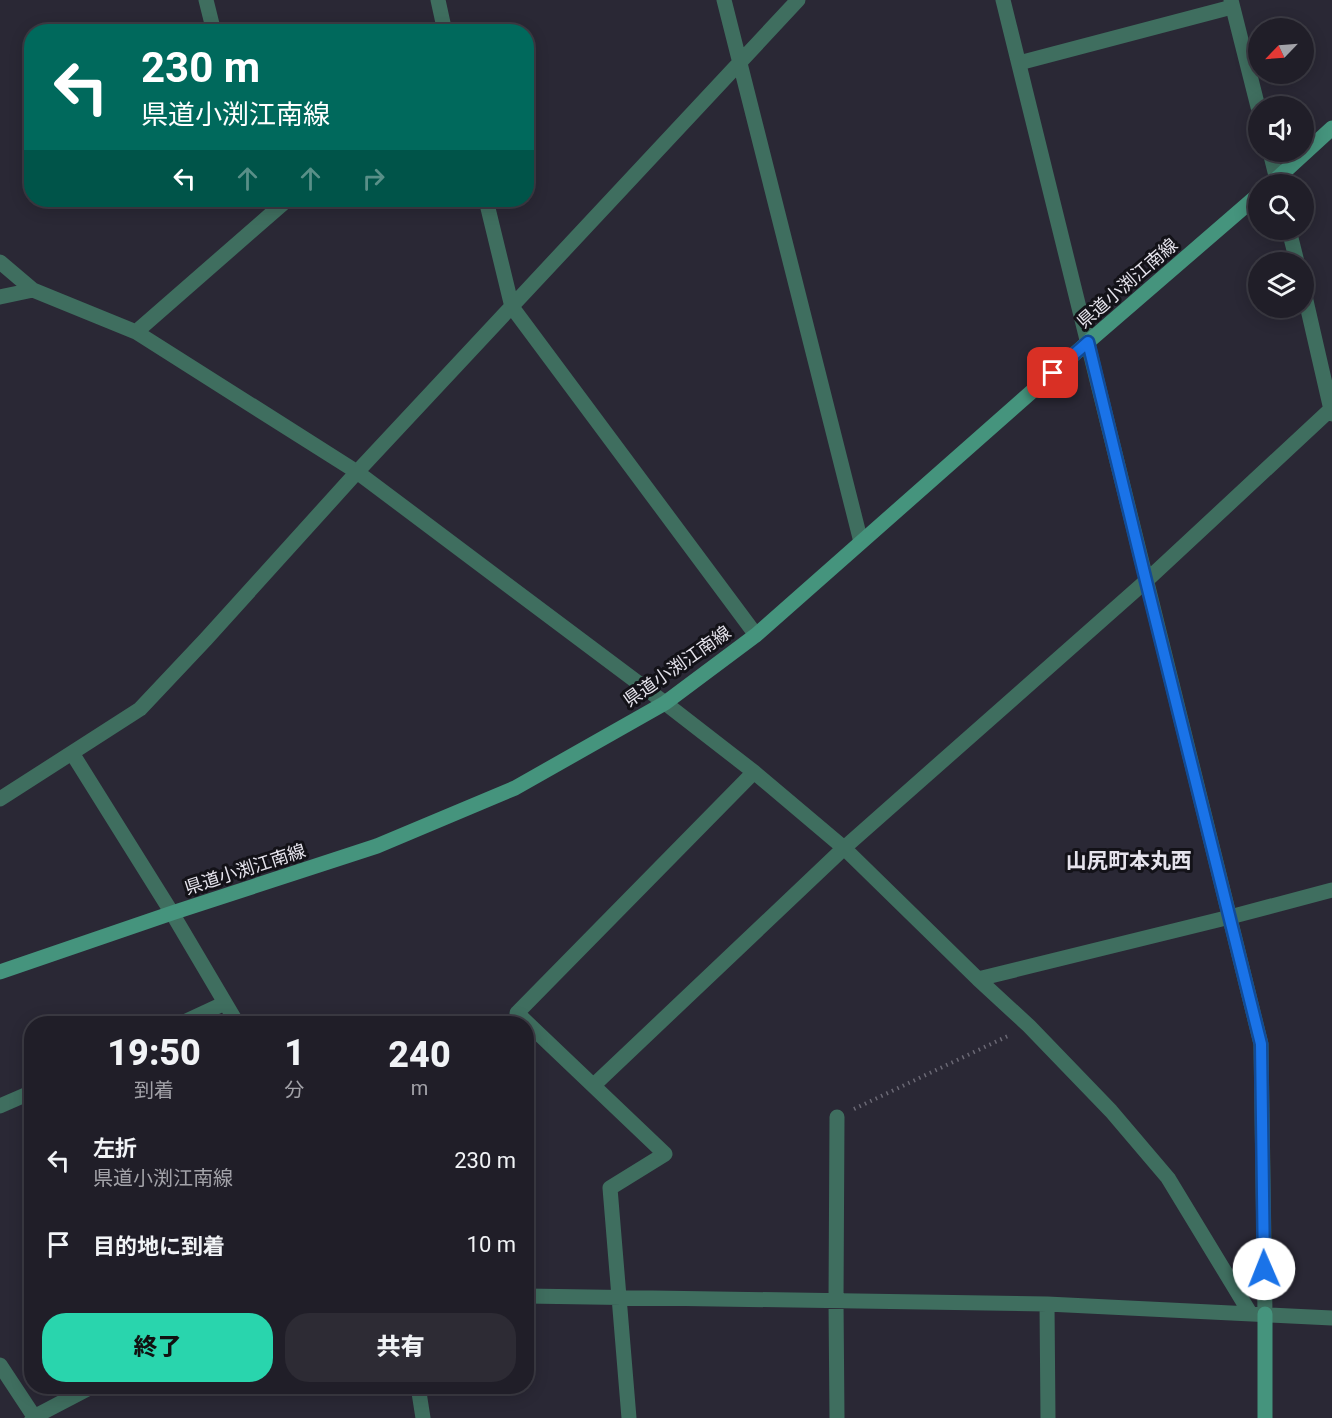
<!DOCTYPE html>
<html lang="ja">
<head>
<meta charset="utf-8">
<style>
	:root { --surface:#201e28; --page:#2d2b34; --text:#f1f3f6; --muted:#a2a2a8; --line:#3d3c45; --accent:#29d5ad }
	body { margin:0; font-family:Roboto,"Noto Sans JP",sans-serif; background:var(--page); color:var(--text); height:100vh; display:flex; flex-direction:column; font-size:22px; white-space:nowrap }
	* { box-sizing:border-box; margin:0 }
	p { font-size:20px; color:var(--muted) }
	.icon { flex:none; width:33px; height:33px; fill:none; stroke:currentColor; stroke-width:2; stroke-linecap:round; stroke-linejoin:round }
	.map { position:relative; flex:1; overflow:hidden }
	.side { position:absolute; left:24px; top:1016px; width:510px; height:378px; display:flex; flex-direction:column; background:var(--surface); border-radius:24px; box-shadow:0 3px 15px #0003,0 0 0 2px var(--line) }
	.side>* { flex:none }
	.hud { position:absolute; left:24px; top:24px; width:510px; height:183px; border-radius:24px; box-shadow:0 3px 15px #0003,0 0 0 2px var(--line); background:#00695c; color:#fff; overflow:hidden }
	.needle { width:39px; rotate:245deg }
	.controls { position:absolute; left:1248px; top:18px; display:grid; gap:12px }
	.controls a { display:grid; place-items:center; width:66px; height:66px; border-radius:50%; background:var(--surface); box-shadow:0 3px 15px #0003,0 0 0 2px var(--line); font-size:30px }
	.pin { position:absolute; display:grid; place-items:center; width:51px; height:51px; color:#fff; margin:-26px; border-radius:12px; box-shadow:0 3px 9px #0006 }
	.me { position:absolute; width:66px; margin:-33px; rotate:359deg; stroke-linejoin:round; filter:drop-shadow(0 0 4px #0008) }
	.turn { display:flex; align-items:center; gap:21px; height:126px; padding:0 18px; font-size:27px }
	.turn .icon { width:78px; height:78px; stroke-width:2.5 }
	.turn b { display:block; font-size:42px; line-height:51px }
	.lanes { display:flex; align-items:center; height:57px; padding:0 18px; background:#0003; justify-content:center; gap:30px; direction:ltr }
	.lanes .off { opacity:.35 }
	.eta { display:flex; justify-content:space-evenly; align-items:center; height:102px; text-align:center }
	.eta b { font-size:36px; font-weight:800; line-height:42px }
	.primary-button { display:flex; gap:12px; margin-top:auto; padding:12px 18px }
	.primary-button a { flex:1; height:69px; border-radius:24px; background:var(--accent); color:#111; font-size:24px; font-weight:800; line-height:69px; text-align:center }
	.primary-button a+a { background:var(--page); color:var(--text) }
	ul { padding:0; list-style:none }
	li { display:flex; align-items:center; gap:18px; height:84px; padding:0 18px }
	li div { flex:1 }
	li b { display:block; font-size:22px }
	li em { font-style:normal }
	.map>svg:first-child { display:block }
	.lines { fill:none; stroke-linecap:round; stroke-linejoin:round }
	.path { stroke:#6b6975; stroke-width:4; stroke-dasharray:1.5 4.5; stroke-linecap:butt }
	.street { stroke:#3f6e5f; stroke-width:15 }
	.secondary { stroke:#45947d; stroke-width:15 }
	.route-casing { stroke:#114b97; stroke-width:15 }
	.route { stroke:#1a73e8; stroke-width:10 }
	.labels { text-anchor:middle; dominant-baseline:central; stroke-width:6; stroke-linejoin:round; paint-order:stroke }
	.street-label { font-size:18px; fill:#e5e3ec; stroke:#131218 }
	.quarter-label { font-size:21px; font-weight:bold; fill:#e5e3ec; stroke:#131218 }
</style>
</head>
<body>
<div class="map">
<svg width="1332" height="1418" viewBox="0 0 1332 1418">
	<rect width="100%" height="100%" fill="#2a2835"/>
	<g class="lines">
		<path class="path" d="M854 1109 1010 1035"/>
		<path class="street" d="M206 0 214 32
			M438 0 445 32
			M724 0 861 542
			M1003 0 1261 1044 1265 1314
			M1231 0 1258 107
			M1019 63 1232 7
			M1270 152 1278 184
			M486 200 512 307 756 635
			M1289 230 1297 262
			M0 262 33 290 136 332 357 472 665 703 754 772 844 848 978 979 1029 1026 1111 1111 1168 1178 1250 1313
			M1304 292 1332 414
			M0 297 33 290
			M136 332 287 200
			M72 753 172 913 237 1023
			M0 799 140 709 206 639 357 472 798 0
			M978 979 1230 917 1332 890
			M182 1023 225 1003
			M594 1085 844 848 1146 581 1331 409
			M0 1106 32 1092
			M526 1296 1047 1304 1332 1318
			M1047 1304 1048 1418
			M0 1365 35 1418
			M418 1386 423 1418
			M32 1418 93 1386
			M629 1418 610 1188 665 1154 517 1013 754 772
			M837 1418 836 1301 837 1117"/>
		<path class="secondary" d="M1271 184 1332 128
			M0 972 172 913 377 846 515 788 665 703 756 635 1088 342 1258 195
			M1265 1314V1418"/>
	</g>
	<g class="lines">
		<g class="route-casing">
			<path id="route" d="M1053 373 1088 342 1146 581 1261 1044 1264 1269"/>
		</g>
		<use href="#route" class="route"/>
	</g>
	<g class="labels">
		<g class="street-label">
			<text transform="translate(1127 283) rotate(-41)">県道小渕江南線</text>
			<text transform="translate(677 666) rotate(-35)">県道小渕江南線</text>
			<text transform="translate(245 869) rotate(-18)">県道小渕江南線</text>
		</g>
		<g class="quarter-label">
			<text x="1129" y="861">山尻町本丸西</text>
		</g>
	</g>
</svg>
<div class="controls">
<a><svg class="needle" viewBox="-14 -14 28 28"><path d="M0-13l5 13h-10z" fill="#e53935"/><path d="M0 13l5-13h-10z" fill="#a2a2a8"/></svg></a>
<a><svg class="icon" aria-label="sound" viewBox="0 0 24 24"><path d="M4 9h4l5-4v14l-5-4H4zM17 9q2 3 0 6"/></svg></a>
<a><svg class="icon" aria-label="search" viewBox="0 0 24 24"><circle cx="10" cy="10" r="6"/><path d="M15 15l6 6"/></svg></a>
<a><svg class="icon" aria-label="layers" viewBox="0 0 24 24"><path d="M12 4l9 5-9 5-9-5zM3 14l9 5 9-5"/></svg></a>
</div>
<div class="pin" style="left:1053px;top:373px;background:#d93025"><svg class="icon" aria-label="arrive" viewBox="0 0 24 24"><path d="M6 21V4h12l-3 4 3 4H6"/></svg></div>
<svg class="me" style="left:1264px;top:1269px" viewBox="-20 -20 40 40"><circle r="19" fill="#fff"/><path d="M0-13L10 11 0 6-10 11z" fill="#1a73e8"/></svg>
<div class="hud">
<div class="turn"><svg class="icon" aria-label="left" viewBox="0 0 24 24"><path d="M17 20v-9H6M10 6l-5 5 5 5"/></svg><div><b>230 m</b>県道小渕江南線</div></div>
<div class="lanes"><svg class="icon" aria-label="left" viewBox="0 0 24 24"><path d="M17 20v-9H6M10 6l-5 5 5 5"/></svg><svg class="icon off" aria-label="ahead" viewBox="0 0 24 24"><path d="M12 20V5M6 11l6-6 6 6"/></svg><svg class="icon off" aria-label="ahead" viewBox="0 0 24 24"><path d="M12 20V5M6 11l6-6 6 6"/></svg><svg class="icon off" aria-label="right" viewBox="0 0 24 24"><path d="M7 20v-9h11M14 6l5 5-5 5"/></svg></div>
</div>
<section class="side">
<div class="eta">
<div><b>19:50</b><p>到着</p></div>
<div><b>1</b><p>分</p></div>
<div><b>240</b><p>m</p></div>
</div>
<ul>
<li><svg class="icon" aria-label="left" viewBox="0 0 24 24"><path d="M17 20v-9H6M10 6l-5 5 5 5"/></svg><div><b>左折</b><p>県道小渕江南線</p></div><em>230 m</em></li>
<li><svg class="icon" aria-label="arrive" viewBox="0 0 24 24"><path d="M6 21V4h12l-3 4 3 4H6"/></svg><div><b>目的地に到着</b></div><em>10 m</em></li>
</ul>
<div class="primary-button"><a>終了</a><a>共有</a></div>
</section>
</div>
</body>
</html>
